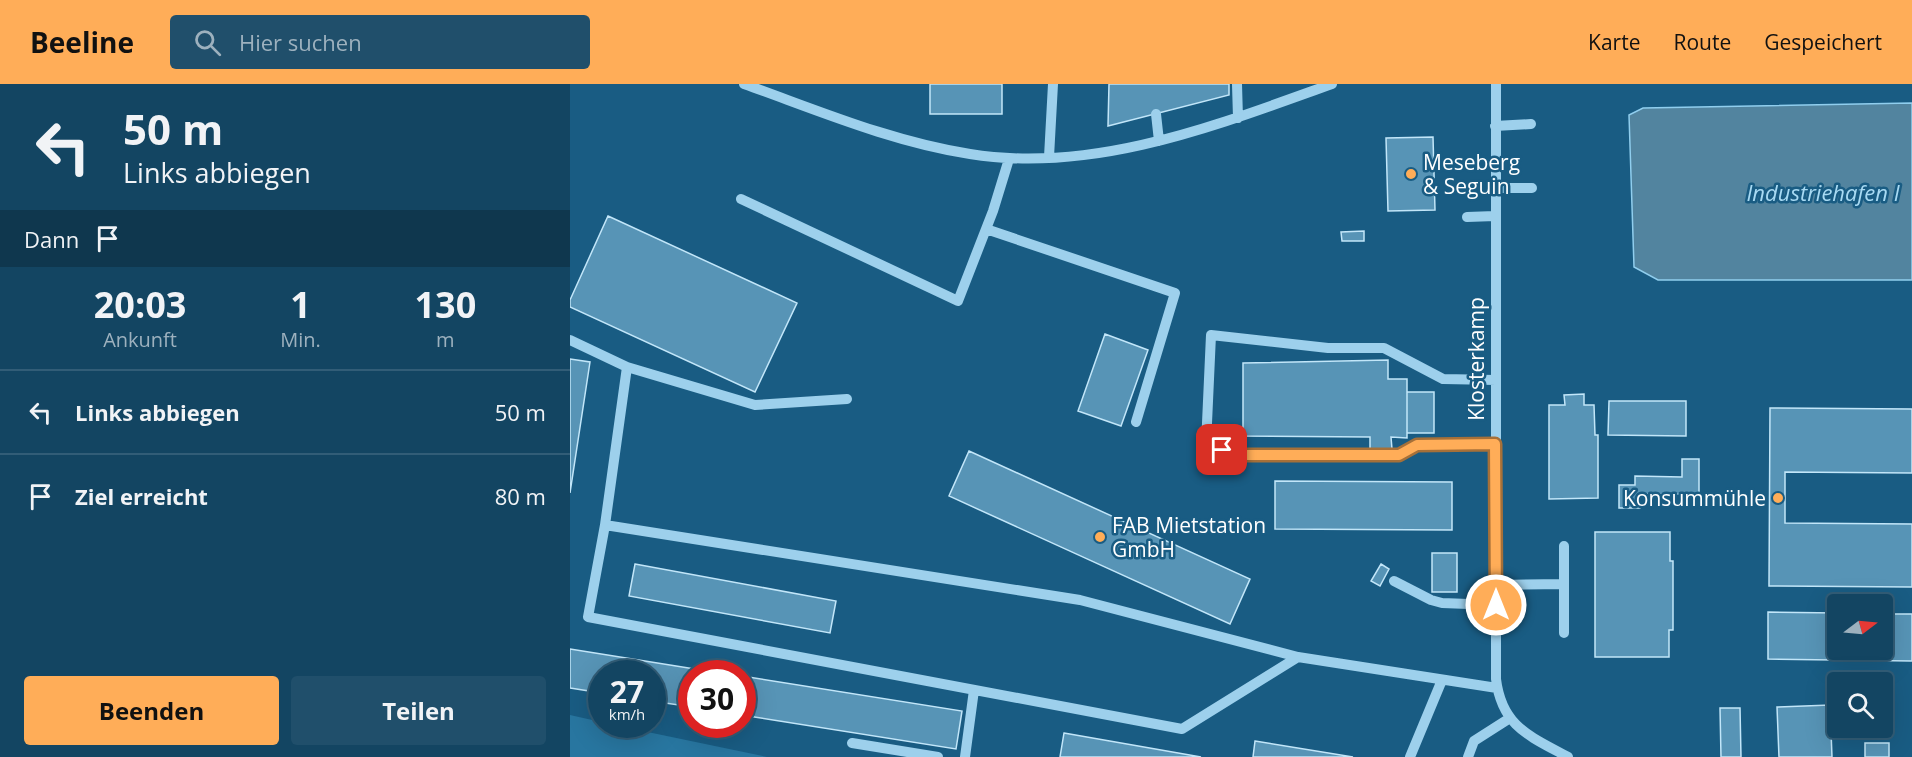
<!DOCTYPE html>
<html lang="de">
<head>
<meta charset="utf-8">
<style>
	:root { --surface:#134562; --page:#204f6b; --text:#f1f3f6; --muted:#9db1be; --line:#325d77; --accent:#ffad58 }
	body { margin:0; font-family:"Open Sans",sans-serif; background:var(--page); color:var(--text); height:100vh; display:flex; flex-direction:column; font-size:22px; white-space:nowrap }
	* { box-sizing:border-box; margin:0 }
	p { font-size:20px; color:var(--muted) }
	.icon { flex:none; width:33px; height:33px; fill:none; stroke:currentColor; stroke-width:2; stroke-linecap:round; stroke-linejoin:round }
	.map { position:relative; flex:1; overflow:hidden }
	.side { display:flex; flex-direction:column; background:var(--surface); width:570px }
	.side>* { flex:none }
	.banner { background:#134562; color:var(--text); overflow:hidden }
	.needle { width:39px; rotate:74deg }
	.fabs { position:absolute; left:1257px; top:510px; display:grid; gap:12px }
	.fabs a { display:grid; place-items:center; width:66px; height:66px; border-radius:6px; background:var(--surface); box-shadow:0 6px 24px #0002,0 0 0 2px var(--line); font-size:30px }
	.speed { position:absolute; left:18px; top:576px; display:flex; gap:12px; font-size:30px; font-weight:700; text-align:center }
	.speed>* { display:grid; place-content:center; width:78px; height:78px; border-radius:50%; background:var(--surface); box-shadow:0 6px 24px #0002,0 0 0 2px var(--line); line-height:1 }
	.speed small { font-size:15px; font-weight:400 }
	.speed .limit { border:9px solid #d22; background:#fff; color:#111 }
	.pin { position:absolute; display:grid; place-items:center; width:51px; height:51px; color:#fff; margin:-26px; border-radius:12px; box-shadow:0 3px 9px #0006 }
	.me { position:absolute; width:66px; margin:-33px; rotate:0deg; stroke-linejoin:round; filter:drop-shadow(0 0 4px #0008) }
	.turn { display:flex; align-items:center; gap:21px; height:126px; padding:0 24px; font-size:27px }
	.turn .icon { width:78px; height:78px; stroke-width:2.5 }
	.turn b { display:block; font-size:42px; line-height:51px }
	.then { display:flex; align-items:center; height:57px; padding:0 24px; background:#0003; gap:12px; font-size:22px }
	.eta { display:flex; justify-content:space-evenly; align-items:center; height:102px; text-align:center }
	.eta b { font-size:36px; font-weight:700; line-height:42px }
	.cta { display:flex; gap:12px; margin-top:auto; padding:12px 24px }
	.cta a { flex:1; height:69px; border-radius:6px; background:var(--accent); color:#111; font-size:24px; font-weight:700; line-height:69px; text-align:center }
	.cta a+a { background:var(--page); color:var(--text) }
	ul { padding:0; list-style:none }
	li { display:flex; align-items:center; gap:18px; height:84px; padding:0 24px; border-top:2px solid var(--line) }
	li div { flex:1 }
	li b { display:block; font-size:22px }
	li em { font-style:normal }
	header { display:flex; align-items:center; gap:36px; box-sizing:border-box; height:84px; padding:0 30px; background:var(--accent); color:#111 }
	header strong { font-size:28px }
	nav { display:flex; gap:33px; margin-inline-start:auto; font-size:21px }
	.search { width:420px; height:54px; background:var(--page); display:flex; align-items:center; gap:15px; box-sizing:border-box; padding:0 21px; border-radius:6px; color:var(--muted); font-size:22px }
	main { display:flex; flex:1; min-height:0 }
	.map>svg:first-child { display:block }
	.green { fill:#2876a0 }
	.water { fill:#52849f; stroke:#90ceee; stroke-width:1.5 }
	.building { fill:#5794b6; stroke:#c2e6f9; stroke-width:1.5 }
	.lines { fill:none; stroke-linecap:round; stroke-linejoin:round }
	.minor { stroke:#9dd0ec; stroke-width:10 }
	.route-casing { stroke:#a67039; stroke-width:15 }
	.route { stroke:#ffad58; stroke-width:10 }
	.poi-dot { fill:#ffad58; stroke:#195c83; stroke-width:2 }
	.labels { text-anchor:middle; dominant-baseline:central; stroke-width:5; stroke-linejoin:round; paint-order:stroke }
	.poi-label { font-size:21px; fill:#fff; stroke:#195c83; text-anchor:start }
	.street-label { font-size:21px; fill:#fff; stroke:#195c83 }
	.water-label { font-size:22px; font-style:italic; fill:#a8daf3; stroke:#195c83 }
</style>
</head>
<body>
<header>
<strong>Beeline</strong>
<div class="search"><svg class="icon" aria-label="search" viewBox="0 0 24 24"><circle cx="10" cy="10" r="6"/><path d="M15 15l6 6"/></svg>Hier suchen</div>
<nav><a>Karte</a><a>Route</a><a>Gespeichert</a></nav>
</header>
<main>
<section class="side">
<div class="banner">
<div class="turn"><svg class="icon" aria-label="left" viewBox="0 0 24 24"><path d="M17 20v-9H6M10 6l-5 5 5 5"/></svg><div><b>50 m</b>Links abbiegen</div></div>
<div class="then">Dann<svg class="icon" aria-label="arrive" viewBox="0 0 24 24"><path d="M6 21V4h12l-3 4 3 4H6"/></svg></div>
</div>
<div class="eta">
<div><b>20:03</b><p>Ankunft</p></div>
<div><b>1</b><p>Min.</p></div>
<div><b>130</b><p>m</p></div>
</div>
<ul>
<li><svg class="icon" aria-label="left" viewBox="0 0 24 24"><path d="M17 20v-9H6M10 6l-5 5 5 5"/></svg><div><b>Links abbiegen</b></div><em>50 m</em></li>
<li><svg class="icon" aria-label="arrive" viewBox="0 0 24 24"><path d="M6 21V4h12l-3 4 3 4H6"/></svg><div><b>Ziel erreicht</b></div><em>80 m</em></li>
</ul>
<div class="cta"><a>Beenden</a><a>Teilen</a></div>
</section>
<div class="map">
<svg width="1342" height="673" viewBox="0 0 1342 673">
	<rect width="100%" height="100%" fill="#195c83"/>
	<path class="green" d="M0 631 31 638 32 640 44 641 197 673H0Z"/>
	<path class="water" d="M1342 19V196H1088L1064 183 1059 31 1073 24Z"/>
	<path class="building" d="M360 0H432V30H360Z
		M539 0H659V11L538 42Z
		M863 53 865 126 818 127 816 54Z
		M38 132 227 219 185 308 0 223V216Z
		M794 147V157H772L771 148Z
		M535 250 578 266 551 342 508 327Z
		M0 275 20 278 0 409Z
		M818 276V295H837V354L821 353 822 365H800V353L673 352V279Z
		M837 308H864V349H837Z
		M1014 310V321H1024L1025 351H1028V414L979 415V321H995L994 311Z
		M1039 317H1116V352L1038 351Z
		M1200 324 1342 325V389L1215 388V439L1342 440V503L1199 502Z
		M399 367 680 495 660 540 379 412Z
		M1112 375H1129V410H1069L1070 424H1049V401H1065V392L1112 393Z
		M705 397 882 398V446L705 445Z
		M1025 448H1100V477H1103V546H1099V573H1025Z
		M862 469H887V508H862Z
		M65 480 266 517 260 549 59 512Z
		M811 480 819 485 810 502 801 497Z
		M1198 528 1268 529V566H1312V530H1342V577L1198 575Z
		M0 565 156 590H122V623L82 617V590H32V609L0 604Z
		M172 592 392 627 386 665 172 631Z
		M1260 621 1262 673H1209L1207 623Z
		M1150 624H1170L1171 673H1151Z
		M494 649 631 673H490Z
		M685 657 783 673H683Z
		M1295 659H1319V673H1295Z"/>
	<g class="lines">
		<path class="minor" d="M174 0C247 26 322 58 400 70 524 90 647 41 762 0
			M667 0 668 34
			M926 0V595C932 643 960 652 998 673
			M586 30 589 57
			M925 42 961 40
			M479 73 483 0
			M925 104H962
			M171 115 388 217 423 127 439 75
			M897 133 925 132
			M416 145 605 209 566 338
			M0 256 57 283 185 321 277 315
			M57 283 35 441 510 516 728 573 927 604
			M925 360 847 361 829 371 785 372 668 371 636 361 641 251 758 264H814L873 295 926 296
			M35 441 18 533 612 645 728 573
			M824 497 861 516 872 519 925 521
			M926 501 994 500
			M994 549V462
			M282 659 368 673
			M395 673 404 606
			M840 673 872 596
			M898 673 904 657 940 634"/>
	</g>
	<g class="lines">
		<g class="route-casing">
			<path id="route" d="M652 366 668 371H829L847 361 925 360 926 521"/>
		</g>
		<use href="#route" class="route"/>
	</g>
	<g class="poi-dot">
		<circle cx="841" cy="90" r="6"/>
		<circle cx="1208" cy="414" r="6"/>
		<circle cx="530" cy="453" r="6"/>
	</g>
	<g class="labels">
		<g class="poi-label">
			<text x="853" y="78">Meseberg<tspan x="853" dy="24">&amp; Seguin</tspan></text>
			<text x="1196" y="414" text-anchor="end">Konsummühle</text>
			<text x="542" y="441">FAB Mietstation<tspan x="542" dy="24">GmbH</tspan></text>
		</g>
		<g class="street-label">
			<text transform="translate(906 275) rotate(-90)">Klosterkamp</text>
		</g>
		<g class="water-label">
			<text x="1253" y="108">Industriehafen I</text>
		</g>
	</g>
</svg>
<div class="fabs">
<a><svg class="needle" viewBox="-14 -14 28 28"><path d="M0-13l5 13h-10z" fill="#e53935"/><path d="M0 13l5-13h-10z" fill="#9db1be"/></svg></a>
<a><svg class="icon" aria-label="search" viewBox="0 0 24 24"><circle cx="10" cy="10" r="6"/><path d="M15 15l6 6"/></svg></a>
</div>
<div class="speed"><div>27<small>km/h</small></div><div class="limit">30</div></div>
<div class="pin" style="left:652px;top:366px;background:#d93025"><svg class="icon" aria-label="arrive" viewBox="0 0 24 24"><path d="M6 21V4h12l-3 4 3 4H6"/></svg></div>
<svg class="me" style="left:926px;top:521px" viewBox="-20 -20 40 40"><circle r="17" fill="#ffad58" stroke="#fff" stroke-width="3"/><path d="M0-11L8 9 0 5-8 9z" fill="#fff"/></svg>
</div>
</main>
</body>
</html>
